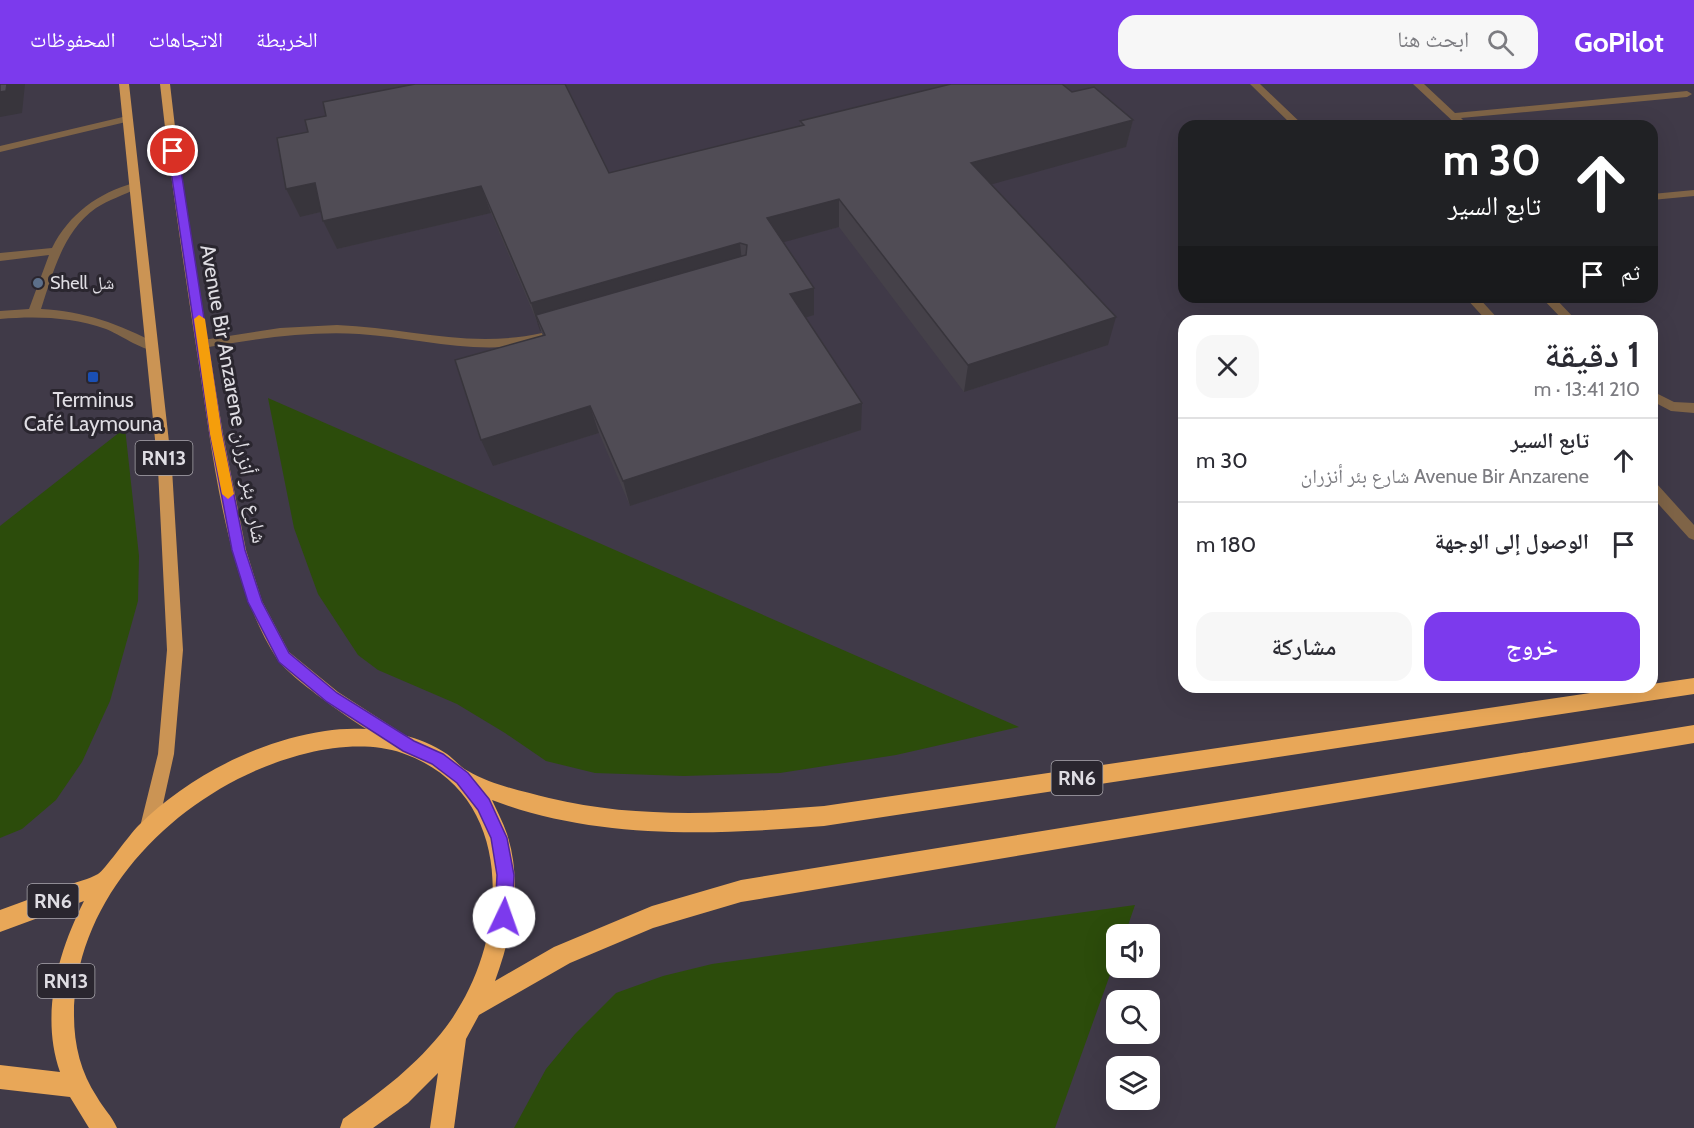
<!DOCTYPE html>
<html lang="ar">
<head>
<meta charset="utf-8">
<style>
	:root { --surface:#fff; --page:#f7f7f7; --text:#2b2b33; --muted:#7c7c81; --line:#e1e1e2; --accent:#7c3aed }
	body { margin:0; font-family:Cabin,"Noto Naskh Arabic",sans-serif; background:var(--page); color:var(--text); direction:rtl; height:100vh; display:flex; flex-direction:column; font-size:22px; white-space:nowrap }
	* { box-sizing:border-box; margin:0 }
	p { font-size:20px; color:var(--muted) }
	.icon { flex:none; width:33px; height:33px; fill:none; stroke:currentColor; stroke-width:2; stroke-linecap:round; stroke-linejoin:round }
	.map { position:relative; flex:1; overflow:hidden; direction:ltr }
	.drawer { position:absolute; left:1178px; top:231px; width:480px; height:378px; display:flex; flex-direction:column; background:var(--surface); border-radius:18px; box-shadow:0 6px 24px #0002; direction:rtl }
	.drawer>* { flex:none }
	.top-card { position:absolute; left:1178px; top:36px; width:480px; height:183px; border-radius:18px; box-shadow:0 6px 24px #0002; direction:rtl; background:#202124; color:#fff; overflow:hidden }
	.controls { position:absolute; left:1106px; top:840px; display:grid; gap:12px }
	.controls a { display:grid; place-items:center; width:54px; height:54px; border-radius:12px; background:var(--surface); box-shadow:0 6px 24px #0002; font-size:30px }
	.pin { position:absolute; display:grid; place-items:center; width:51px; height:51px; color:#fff; margin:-26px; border:3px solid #fff; border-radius:50%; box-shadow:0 2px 6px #0007 }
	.me { position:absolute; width:66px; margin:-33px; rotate:3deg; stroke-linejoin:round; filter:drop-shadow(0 0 4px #0008) }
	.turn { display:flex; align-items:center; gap:21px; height:126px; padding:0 18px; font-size:27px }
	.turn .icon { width:78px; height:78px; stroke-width:2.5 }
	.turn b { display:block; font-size:42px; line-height:51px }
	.then { display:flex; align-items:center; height:57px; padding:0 18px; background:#0003; gap:12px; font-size:22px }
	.round { display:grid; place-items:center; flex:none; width:63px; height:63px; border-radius:18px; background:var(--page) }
	.overview { display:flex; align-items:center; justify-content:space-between; height:102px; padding:0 18px }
	h1 { font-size:36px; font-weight:600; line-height:45px }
	.button { display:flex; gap:12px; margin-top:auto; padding:12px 18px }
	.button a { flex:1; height:69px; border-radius:18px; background:var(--accent); color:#fff; font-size:24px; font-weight:600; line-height:69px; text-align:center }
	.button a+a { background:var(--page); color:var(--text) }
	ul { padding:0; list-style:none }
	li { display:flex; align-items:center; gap:18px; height:84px; padding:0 18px; border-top:2px solid var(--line) }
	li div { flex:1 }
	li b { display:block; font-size:22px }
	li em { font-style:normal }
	header { display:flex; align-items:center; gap:36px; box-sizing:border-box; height:84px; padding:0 30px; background:var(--accent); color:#fff }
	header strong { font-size:28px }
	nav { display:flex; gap:33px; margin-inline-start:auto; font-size:21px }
	.search { width:420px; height:54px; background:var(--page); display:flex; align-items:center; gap:15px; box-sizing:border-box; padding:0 21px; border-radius:18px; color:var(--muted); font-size:22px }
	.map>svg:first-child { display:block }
	.built { fill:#403a48; fill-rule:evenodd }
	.green { fill:#2c4c0b }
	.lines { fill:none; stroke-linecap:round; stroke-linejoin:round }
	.minor { fill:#7f6447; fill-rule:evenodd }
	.major { fill:#cb9454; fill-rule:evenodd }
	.highway { fill:#e8a758; fill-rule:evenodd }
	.wall { fill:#454149 }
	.shaded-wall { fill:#38353c }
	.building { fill:#504c55; stroke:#38353c; stroke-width:1.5 }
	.route { fill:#7c3aed; stroke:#51269a; stroke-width:1.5 }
	.slow { fill:#f59e0b }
	.service-dot { fill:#5c6f8a; stroke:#2a262f; stroke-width:2 }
	.transit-dot { fill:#1a4fb4; stroke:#2a262f; stroke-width:2 }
	.labels { text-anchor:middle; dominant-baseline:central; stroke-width:6; stroke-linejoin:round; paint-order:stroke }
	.far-poi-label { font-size:18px; fill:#dfdde3; stroke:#2a262f; text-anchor:start }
	.shield { fill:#2a262f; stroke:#a9a6ad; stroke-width:1.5 }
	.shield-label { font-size:20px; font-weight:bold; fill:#dfdde3 }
	.street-label { font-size:21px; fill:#dfdde3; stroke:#2a262f }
	.poi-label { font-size:21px; fill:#dfdde3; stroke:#2a262f }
</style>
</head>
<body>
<header>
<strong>GoPilot</strong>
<div class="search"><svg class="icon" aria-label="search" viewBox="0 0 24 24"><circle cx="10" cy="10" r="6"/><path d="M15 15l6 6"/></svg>ابحث هنا</div>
<nav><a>الخريطة</a><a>الاتجاهات</a><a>المحفوظات</a></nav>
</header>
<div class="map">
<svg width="1694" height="1044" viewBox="0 0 1694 1044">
	<rect width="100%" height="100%" fill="#343039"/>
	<path class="built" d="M0 0H1694V1044H0ZM1184 42H1652V213H1184ZM1184 237H1652V603H1184ZM1116 850H1149V884H1116ZM1116 916H1149V950H1116ZM1116 982H1149V1016H1116Z"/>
	<path class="green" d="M268 314 1019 643 896 671 780 689 684 692 595 689 546 677 505 649 457 620 378 586 358 571 318 510 294 444Z
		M125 344 139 472 138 517 110 617 82 678 56 716 22 745 0 754V442Z
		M1135 821 1125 850H1116V874L1055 1044H514L546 985 575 950 616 909 663 892 712 880Z"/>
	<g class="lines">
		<path class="minor" d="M1250 0H1260L1304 42H1293Z
			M1413 0H1424L1455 29 1687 7 1692 10 1687 13 1461 34 1469 42H1458Z
			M127 32 132 35 130 37 0 68V62Z
			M134 99 138 100V104C124 111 108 116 96 124 63 147 53 189 41 225 83 227 120 240 157 260V266C146 269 119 250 106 245 71 233 37 232 0 235V227L29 225 49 171 0 177V169L52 164C69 130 98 109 134 99Z
			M1694 106V112L1652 116V110Z
			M1465 213H1478L1500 237H1487Z
			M1541 213H1554L1577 237H1564Z
			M337 241C408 244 470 265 542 249L548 253 546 256C482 274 423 254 359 250 307 247 254 255 203 264L197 260 203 256 280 244Z
			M1652 307 1674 318 1694 319V329L1671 327 1652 317Z
			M1652 399 1657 400 1694 441V456L1689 454 1652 413Z"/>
		<path class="major" d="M119 0H129L172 385 183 566 174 670 157 747 154 753 148 755 142 753 139 747 158 670 167 566 158 385Z
			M160 0H170L180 86 223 350 246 466 262 517 289 568 338 608 408 653 410 658 408 663 402 665C379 657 290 595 277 575 225 493 213 371 198 275 184 183 170 92 160 0Z"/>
		<path class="highway" d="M1694 594V610L824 742C713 751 597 756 492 716 497 727 503 738 507 750 523 799 512 850 495 897L554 863 652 822 741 796 1694 641V659L741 818 653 844 570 879 479 931 466 955 454 1044H430L438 989 408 1019 373 1044H340L343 1035C382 1007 416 982 446 943 509 860 521 710 402 669 373 659 337 662 308 669 190 697 74 804 74 932 74 961 81 989 97 1013 103 1024 112 1032 117 1044H89L70 1013 0 1005V981L60 988C40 931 58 868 84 817L0 848V826C23 818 45 809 68 801 77 798 89 795 98 790 104 787 129 751 138 742 186 694 257 657 325 647 365 641 412 647 447 670 454 675 460 683 468 687 492 701 522 707 549 714 639 736 733 729 824 722L1631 603H1652V600Z"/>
	</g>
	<path class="wall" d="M1072 8 1133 36 1126 63 991 100 1108 261 964 308 839 143 783 158 814 204V231L805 234 861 346 630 422 599 349 493 382 543 252 491 129 337 165 323 137 321 128 300 133 286 105 609 89 800 42V37Z"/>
	<path class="shaded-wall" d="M7 0H25L22 29 0 33V8Z
		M1133 36 1126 63 968 107 971 79Z
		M315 99 329 126 300 133 286 105Z
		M481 102 491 129 337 165 323 137Z
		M839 115V143L770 162 767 134Z
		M740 159 743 187 536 231 541 247H540L531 219Z
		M814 204V231L792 238 790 210Z
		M1116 233 1108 261 964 308 968 281Z
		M862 319 861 346 630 422 623 397Z
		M590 322 599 349 493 382 481 356Z"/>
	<path class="building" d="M0 0H7L6 7 0 8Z
		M415 0H565L609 89 804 41 800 37 951 0H1062L1072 8 1094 3 1133 36 971 79 1116 233 968 281 839 115 767 134 814 204 790 210 862 319 623 397 590 322 481 356 455 276 545 251 536 231 746 171 747 161 740 159 531 219 481 102 323 137 315 99 286 105 277 54 308 48 305 36 326 32 323 18Z"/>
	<path class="route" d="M173 64 178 67 222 350 245 466 262 518 289 569 337 609 414 657 443 670 468 689 489 715 507 754 514 791 512 833 509 839 504 842 498 839 495 833 497 791 491 754 478 726 457 699 432 680 403 667 327 618 279 578 248 518 232 466 210 350 168 67Z"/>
	<path class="slow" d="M199 231 205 235 222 350 234 410 228 415 222 410 210 350 194 235Z"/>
	<circle class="service-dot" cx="38" cy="199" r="6"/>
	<rect class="transit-dot" x="87" y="287" width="12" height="12" rx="3"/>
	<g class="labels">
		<g class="far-poi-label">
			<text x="50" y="199">Shell شل</text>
		</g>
		<g class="shield">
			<rect x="135.5" y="357" width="57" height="34" rx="4.5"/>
			<rect x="1051.5" y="677" width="51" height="34" rx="4.5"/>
			<rect x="27.5" y="800" width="51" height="34" rx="4.5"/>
			<rect x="37.5" y="880" width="57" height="34" rx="4.5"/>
		</g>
		<g class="shield-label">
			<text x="164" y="374">RN13</text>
			<text x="1077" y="694">RN6</text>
			<text x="53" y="817">RN6</text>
			<text x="66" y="897">RN13</text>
		</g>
		<g class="street-label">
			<text transform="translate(234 310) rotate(80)">Avenue Bir Anzarene شارع بئر أنزران</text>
		</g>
		<g class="poi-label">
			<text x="93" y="315">Terminus<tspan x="93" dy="24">Café Laymouna</tspan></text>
		</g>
	</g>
</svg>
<div class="controls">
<a><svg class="icon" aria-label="sound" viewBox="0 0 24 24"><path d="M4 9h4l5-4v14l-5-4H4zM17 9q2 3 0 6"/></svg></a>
<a><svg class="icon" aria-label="search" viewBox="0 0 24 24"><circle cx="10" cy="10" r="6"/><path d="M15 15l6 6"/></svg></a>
<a><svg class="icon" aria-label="layers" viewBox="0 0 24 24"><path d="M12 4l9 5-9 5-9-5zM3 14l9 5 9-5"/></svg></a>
</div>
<div class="pin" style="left:173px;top:67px;background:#d93025"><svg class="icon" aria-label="arrive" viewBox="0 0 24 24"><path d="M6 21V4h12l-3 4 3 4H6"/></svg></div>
<svg class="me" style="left:504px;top:833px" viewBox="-20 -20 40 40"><circle r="19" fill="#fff"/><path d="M0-13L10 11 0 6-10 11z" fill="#7c3aed"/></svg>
<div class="top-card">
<div class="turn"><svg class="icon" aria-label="ahead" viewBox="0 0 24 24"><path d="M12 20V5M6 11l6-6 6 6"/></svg><div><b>30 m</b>تابع السير</div></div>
<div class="then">ثم<svg class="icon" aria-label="arrive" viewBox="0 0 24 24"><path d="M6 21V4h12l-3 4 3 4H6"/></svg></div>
</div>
<section class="drawer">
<div class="overview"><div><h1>1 دقيقة</h1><p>210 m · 13:41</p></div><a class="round"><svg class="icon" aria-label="close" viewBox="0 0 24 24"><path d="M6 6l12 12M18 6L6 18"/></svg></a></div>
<ul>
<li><svg class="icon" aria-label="ahead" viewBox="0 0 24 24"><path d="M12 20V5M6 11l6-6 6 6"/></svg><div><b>تابع السير</b><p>Avenue Bir Anzarene شارع بئر أنزران</p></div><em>30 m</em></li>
<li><svg class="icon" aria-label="arrive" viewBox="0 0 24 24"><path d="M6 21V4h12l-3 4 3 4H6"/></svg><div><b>الوصول إلى الوجهة</b></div><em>180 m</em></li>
</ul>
<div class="button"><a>خروج</a><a>مشاركة</a></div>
</section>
</div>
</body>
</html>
